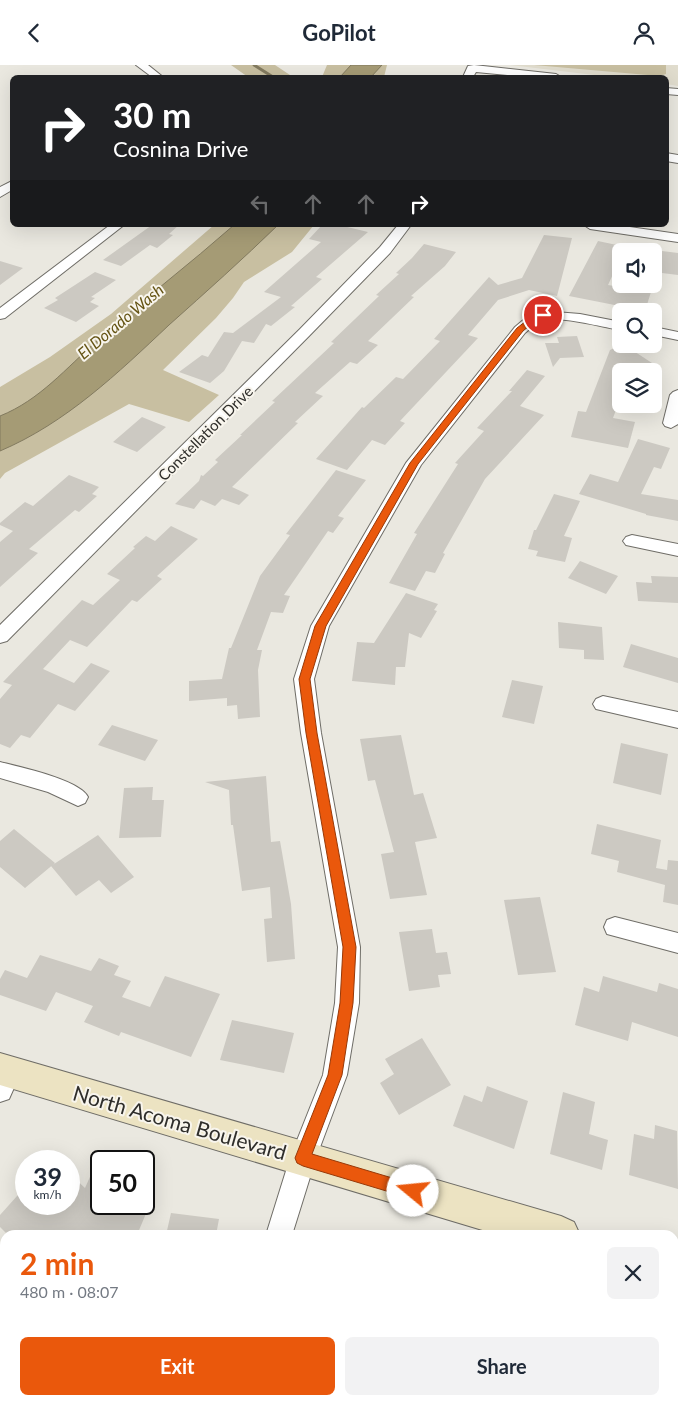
<!DOCTYPE html>
<html lang="en">
<head>
<meta charset="utf-8">
<style>
	:root { --surface:#fff; --page:#f2f2f3; --text:#1f2937; --muted:#747a83; --accent:#ea580c }
	body { margin:0; font-family:Lato,sans-serif; background:var(--page); color:var(--text); height:100vh; display:flex; flex-direction:column; font-size:19px; white-space:nowrap }
	* { box-sizing:border-box; margin:0 }
	p { font-size:16px; color:var(--muted) }
	.icon { flex:none; width:28px; height:28px; fill:none; stroke:currentColor; stroke-width:2; stroke-linecap:round; stroke-linejoin:round }
	.map { position:relative; flex:1; overflow:hidden }
	.panel { position:absolute; left:0px; top:1165px; width:679px; height:175px; display:flex; flex-direction:column; background:var(--surface); border-radius:15px 15px 0 0; box-shadow:0 5px 20px #0002 }
	.panel>* { flex:none }
	.guide { position:absolute; left:10px; top:10px; width:659px; height:152px; border-radius:8px; box-shadow:0 5px 20px #0002; background:#202124; color:#fff; overflow:hidden }
	.buttons { position:absolute; left:612px; top:178px; display:grid; gap:10px }
	.buttons a { display:grid; place-items:center; width:50px; height:50px; border-radius:8px; background:var(--surface); box-shadow:0 5px 20px #0002; font-size:25px }
	.speed { position:absolute; left:15px; top:1085px; display:flex; gap:10px; font-size:25px; font-weight:700; text-align:center }
	.speed>* { display:grid; place-content:center; width:65px; height:65px; border-radius:50%; background:var(--surface); box-shadow:0 5px 20px #0002; line-height:1 }
	.speed small { font-size:12px; font-weight:400 }
	.speed .limit { border:2px solid #111; border-radius:8px; background:#fff; color:#111 }
	.pin { position:absolute; display:grid; place-items:center; width:42px; height:42px; color:#fff; margin:-21px; border:2px solid #fff; border-radius:50%; box-shadow:0 1px 5px #0007 }
	.me { position:absolute; width:55px; margin:-28px; rotate:287deg; stroke-linejoin:round; filter:drop-shadow(0 0 4px #0008) }
	.turn { display:flex; align-items:center; gap:18px; height:105px; padding:0 20px; font-size:22px }
	.turn .icon { width:65px; height:65px; stroke-width:2.5 }
	.turn b { display:block; font-size:35px; line-height:42px }
	.lanes { display:flex; align-items:center; height:48px; padding:0 20px; background:#0003; justify-content:center; gap:25px; direction:ltr }
	.lanes .off { opacity:.35 }
	.round { display:grid; place-items:center; flex:none; width:52px; height:52px; border-radius:8px; background:var(--page) }
	.head { display:flex; align-items:center; justify-content:space-between; height:85px; padding:0 20px }
	h1 { font-size:30px; font-weight:700; line-height:38px; color:var(--accent) }
	.button { display:flex; gap:10px; margin-top:auto; padding:10px 20px }
	.button a { flex:1; height:58px; border-radius:8px; background:var(--accent); color:#fff; font-size:20px; font-weight:700; line-height:58px; text-align:center }
	.button a+a { background:var(--page); color:var(--text) }
	header { display:flex; justify-content:space-between; align-items:center; height:65px; padding:0 20px; background:var(--surface); font-size:22px; font-weight:700 }
	.map>svg:first-child { display:block }
	.built { fill:#e0dccd }
	.green { fill:#c8bfa1 }
	.water { fill:#a59b75; stroke:#827a5f }
	.lines { fill:none; stroke-linecap:round; stroke-linejoin:round }
	.stream { stroke:#827a5f; stroke-width:3 }
	.building { fill:#ccc9c2 }
	.minor-casing { stroke:#6f6d67; stroke-width:2 }
	.secondary-casing { stroke:#6f6d67; stroke-width:2 }
	.minor { fill:#fff; fill-rule:evenodd }
	.secondary { fill:#ece3c2; fill-rule:evenodd }
	.route { fill:#ea580c; stroke:#983908 }
	.labels { text-anchor:middle; dominant-baseline:central; stroke-width:4; stroke-linejoin:round; paint-order:stroke }
	.far-street-label { font-size:15px; fill:#2f2e2b; stroke:#f8f5ed }
	.far-water-label { font-size:16px; font-style:italic; fill:#645313; stroke:#f8f5ed }
	.near-street-label { font-size:21px; fill:#2f2e2b; stroke:#f8f5ed }
</style>
</head>
<body>
<header><svg class="icon" aria-label="back" viewBox="0 0 24 24"><path d="M15 5l-7 7 7 7"/></svg>GoPilot<svg class="icon" aria-label="person" viewBox="0 0 24 24"><circle cx="12" cy="8" r="4"/><path d="M4 21q1-7 8-7t8 7"/></svg></header>
<div class="map">
<svg width="678" height="1340" viewBox="0 0 678 1340">
	<rect width="100%" height="100%" fill="#eae8e0"/>
	<path class="built" d="M510 0H678V21L666 19V12H611Z"/>
	<path class="green" d="M231 0H275L293 12H248Z
		M327 0H387L384 12H322Z
		M534 0H666V9L659 11Z
		M214 160H314L292 187 244 217 233 233 216 253 163 305 219 330 189 357 129 339 5 408 0 414V322L50 292 111 249Z"/>
	<path class="water" d="M351 0H382L371 12H340Z
		M234 160H278C243 194 206 227 169 260 118 308 66 358 0 386V351C40 335 66 303 98 275 142 235 190 199 234 160Z"/>
	<g class="lines">
		<path class="stream" d="M254 0 273 12"/>
	</g>
	<path class="building" d="M152 160H179L169 169 173 170 157 183 150 180 121 201 103 195Z
		M322 160H339L368 167 316 212 322 214 291 241 295 242 271 261 266 259 254 278 242 276 224 306 210 318 179 307 202 290 208 292 224 267 233 268 281 232 264 227 321 177 309 174Z
		M544 170 572 173 557 231 529 225 498 235 468 270 478 273 400 356 405 358 385 380 372 375 347 405 316 394 362 342 364 343 396 312 403 314 440 276 434 274 489 212 498 220 522 213Z
		M598 176 626 182 624 186H621V192L608 220 651 227 645 246 569 231Z
		M424 179 456 187 445 201 411 231 414 232 368 276 378 280 357 299 350 297 315 328 323 331 295 357 298 358 232 422 249 430 239 440 222 434 215 441 201 435 194 444 175 439 199 416 201 410 203 411 218 397 215 395 242 370H240L275 337 272 336 334 278 331 277 379 231 376 230 399 209 396 208 412 193Z
		M654 185 678 188V210L654 207Z
		M0 196 23 203 0 220Z
		M95 207 116 215 91 232 95 233 90 237 99 241 76 257 44 243 58 235 55 233Z
		M577 271 584 292 560 293 553 302 545 278H559L557 272Z
		M623 279 652 298 636 306H621V331L613 353 635 357 628 383 571 372 578 346 586 347 610 285Z
		M527 305 545 311 520 341 544 350 485 414 443 488 445 489 435 508 426 506 415 526 389 518 417 469 414 468 458 399 455 398 484 366 477 363 512 326H509Z
		M142 352 166 362 137 387 113 377Z
		M638 374 670 383 661 404 654 402 641 429 678 435V456L646 450V449L579 429 590 409 618 417Z
		M336 405 366 415 338 451 344 453 333 468 328 466 284 530 290 531 283 548 271 547 257 585H262L258 605 260 652 238 654 237 640 227 641V633L189 636V616L222 614 229 583H231L260 511 290 470 286 469Z
		M69 410 99 422 92 429 97 431 79 447 75 445 29 484 38 488 0 522V477L13 466 0 460V458L25 437 33 441Z
		M554 429 580 436 564 471 572 473 565 497 536 491 538 486 528 484 534 465H536Z
		M171 461 198 474 157 511 162 514 137 537 132 535 87 582 70 575 43 604 74 618 91 598 110 606 75 646 58 639 30 673 21 670 10 683 0 679V634L12 620 3 617 82 535 93 540 120 515 107 509 135 483 133 482 146 471 155 476Z
		M580 496 618 511 606 529 568 513Z
		M651 511 678 512V538L638 536 636 517 652 518Z
		M406 528 438 539 434 545 437 546 421 573 409 568 405 602H396L395 620 352 616 357 577 374 578Z
		M558 557 602 562 604 595 584 594V585L559 583Z
		M631 579 678 593V618L623 602Z
		M512 615 543 621 534 659 502 652Z
		M112 660 158 675 145 696 98 680Z
		M401 670 414 730 423 728 437 773 415 777 427 830 390 834 381 789 394 787 375 715 368 716 360 674Z
		M621 678 668 689 661 730 613 718Z
		M266 711 271 777 280 776 291 839 295 894 267 897 264 854 272 853 270 822 242 826 233 760H231L229 725 205 717Z
		M153 722 152 735H164L161 772 119 773 124 723Z
		M597 759 661 775 656 803 667 805 668 795 678 796V840L663 837 665 820 617 807 619 796 591 789Z
		M14 764 55 798 25 823 0 802V776Z
		M98 770 134 812 111 828 99 815 76 831 51 801Z
		M540 832 556 907 518 910 504 835Z
		M432 864 436 888 447 887 451 909 438 910 440 922 409 926 399 867Z
		M40 890 91 906 99 893 119 901 114 910 131 916 122 932 150 942 165 911 220 929 191 992 121 967 119 971 84 957 93 941 56 927 46 946 0 930V914L5 905 27 913Z
		M603 911 657 927 659 918 678 924V972L632 957 628 976 575 960 584 922 599 927Z
		M232 955 294 968 284 1008 220 995Z
		M422 973 451 1020 399 1050 380 1018 394 1009 385 994Z
		M487 1021 528 1036 514 1084 453 1061 464 1030 482 1037Z
		M563 1027 595 1037 589 1069 608 1075 602 1105 550 1089Z
		M655 1060 677 1066 678 1124 629 1110 634 1069 654 1074Z
		M101 1087V1139H150L137 1170H8L0 1162V1150L26 1121V1139H69V1108L85 1123Z
		M171 1148 219 1154 216 1170H166Z"/>
	<g class="lines">
		<g class="minor-casing">
			<path id="minor" d="M136 0H148L163 12H152Z
				M474 0 556 9 561 12H530L476 7 473 12H463L468 1Z
				M666 23 678 24V30L666 29Z
				M666 88 678 90V98L666 96Z
				M12 116V125L0 132V122Z
				M110 160H124L5 253 0 254V243Z
				M398 160H411L390 188 310 270 7 576 0 578V560L300 264 380 182Z
				M584 160H616L678 169V177L590 164Z
				M543 246 580 249 621 257V265C602 262 562 251 544 255 537 256 531 263 525 268L421 400 329 561 314 614 321 668 360 882 359 938 347 1010 316 1093 292 1170H266L290 1093 323 1010 335 938 338 882 301 668 294 614 311 561 406 398 515 262 528 251Z
				M654 262 678 267V275L654 270Z
				M678 325V359L671 363 665 361 663 358 670 330 673 327Z
				M632 470 678 479V491L626 480 623 476 626 472Z
				M603 631 678 647V663L596 644 593 639 596 634Z
				M0 697C20 702 80 715 88 732L85 738 78 741 48 727 0 713Z
				M615 852 678 868V888L607 869 604 862 607 855Z
				M9 995 18 999 21 1007 9 1034 0 1037V999Z
				M270 1335H300V1340H270Z"/>
		</g>
		<g class="secondary-casing">
			<path id="secondary" d="M0 988 561 1151 574 1157 580 1170H499L0 1020Z
				M674 1185 678 1186V1224L674 1223Z"/>
		</g>
		<use href="#minor" class="minor"/>
		<use href="#secondary" class="secondary"/>
	</g>
	<path class="route" d="M540 248 547 250 535 256 523 266 418 399 326 561 310 614 317 668 356 882 353 938 342 1010 312 1089 419 1121 421 1126 419 1131 413 1134 303 1101 297 1098 295 1093 328 1010 340 938 343 882 306 668 299 614 315 561 410 398 517 263 530 253Z"/>
	<g class="labels">
		<g class="far-street-label">
			<text transform="translate(205 368) rotate(-45)">Constellation Drive</text>
		</g>
		<g class="far-water-label">
			<text transform="translate(120 256) rotate(-40)">El Dorado Wash</text>
		</g>
		<g class="near-street-label">
			<text transform="translate(180 1057) rotate(16)">North Acoma Boulevard</text>
		</g>
	</g>
</svg>
<div class="buttons">
<a><svg class="icon" aria-label="sound" viewBox="0 0 24 24"><path d="M4 9h4l5-4v14l-5-4H4zM17 9q2 3 0 6"/></svg></a>
<a><svg class="icon" aria-label="search" viewBox="0 0 24 24"><circle cx="10" cy="10" r="6"/><path d="M15 15l6 6"/></svg></a>
<a><svg class="icon" aria-label="layers" viewBox="0 0 24 24"><path d="M12 4l9 5-9 5-9-5zM3 14l9 5 9-5"/></svg></a>
</div>
<div class="speed"><div>39<small>km/h</small></div><div class="limit">50</div></div>
<div class="pin" style="left:543px;top:250px;background:#d93025"><svg class="icon" aria-label="arrive" viewBox="0 0 24 24"><path d="M6 21V4h12l-3 4 3 4H6"/></svg></div>
<svg class="me" style="left:413px;top:1126px" viewBox="-20 -20 40 40"><circle r="19" fill="#fff"/><path d="M0-13L10 11 0 6-10 11z" fill="#ea580c"/></svg>
<div class="guide">
<div class="turn"><svg class="icon" aria-label="right" viewBox="0 0 24 24"><path d="M7 20v-9h11M14 6l5 5-5 5"/></svg><div><b>30 m</b>Cosnina Drive</div></div>
<div class="lanes"><svg class="icon off" aria-label="left" viewBox="0 0 24 24"><path d="M17 20v-9H6M10 6l-5 5 5 5"/></svg><svg class="icon off" aria-label="ahead" viewBox="0 0 24 24"><path d="M12 20V5M6 11l6-6 6 6"/></svg><svg class="icon off" aria-label="ahead" viewBox="0 0 24 24"><path d="M12 20V5M6 11l6-6 6 6"/></svg><svg class="icon" aria-label="right" viewBox="0 0 24 24"><path d="M7 20v-9h11M14 6l5 5-5 5"/></svg></div>
</div>
<section class="panel">
<div class="head"><div><h1>2 min</h1><p>480 m · 08:07</p></div><a class="round"><svg class="icon" aria-label="close" viewBox="0 0 24 24"><path d="M6 6l12 12M18 6L6 18"/></svg></a></div>
<div class="button"><a>Exit</a><a>Share</a></div>
</section>
</div>
</body>
</html>
